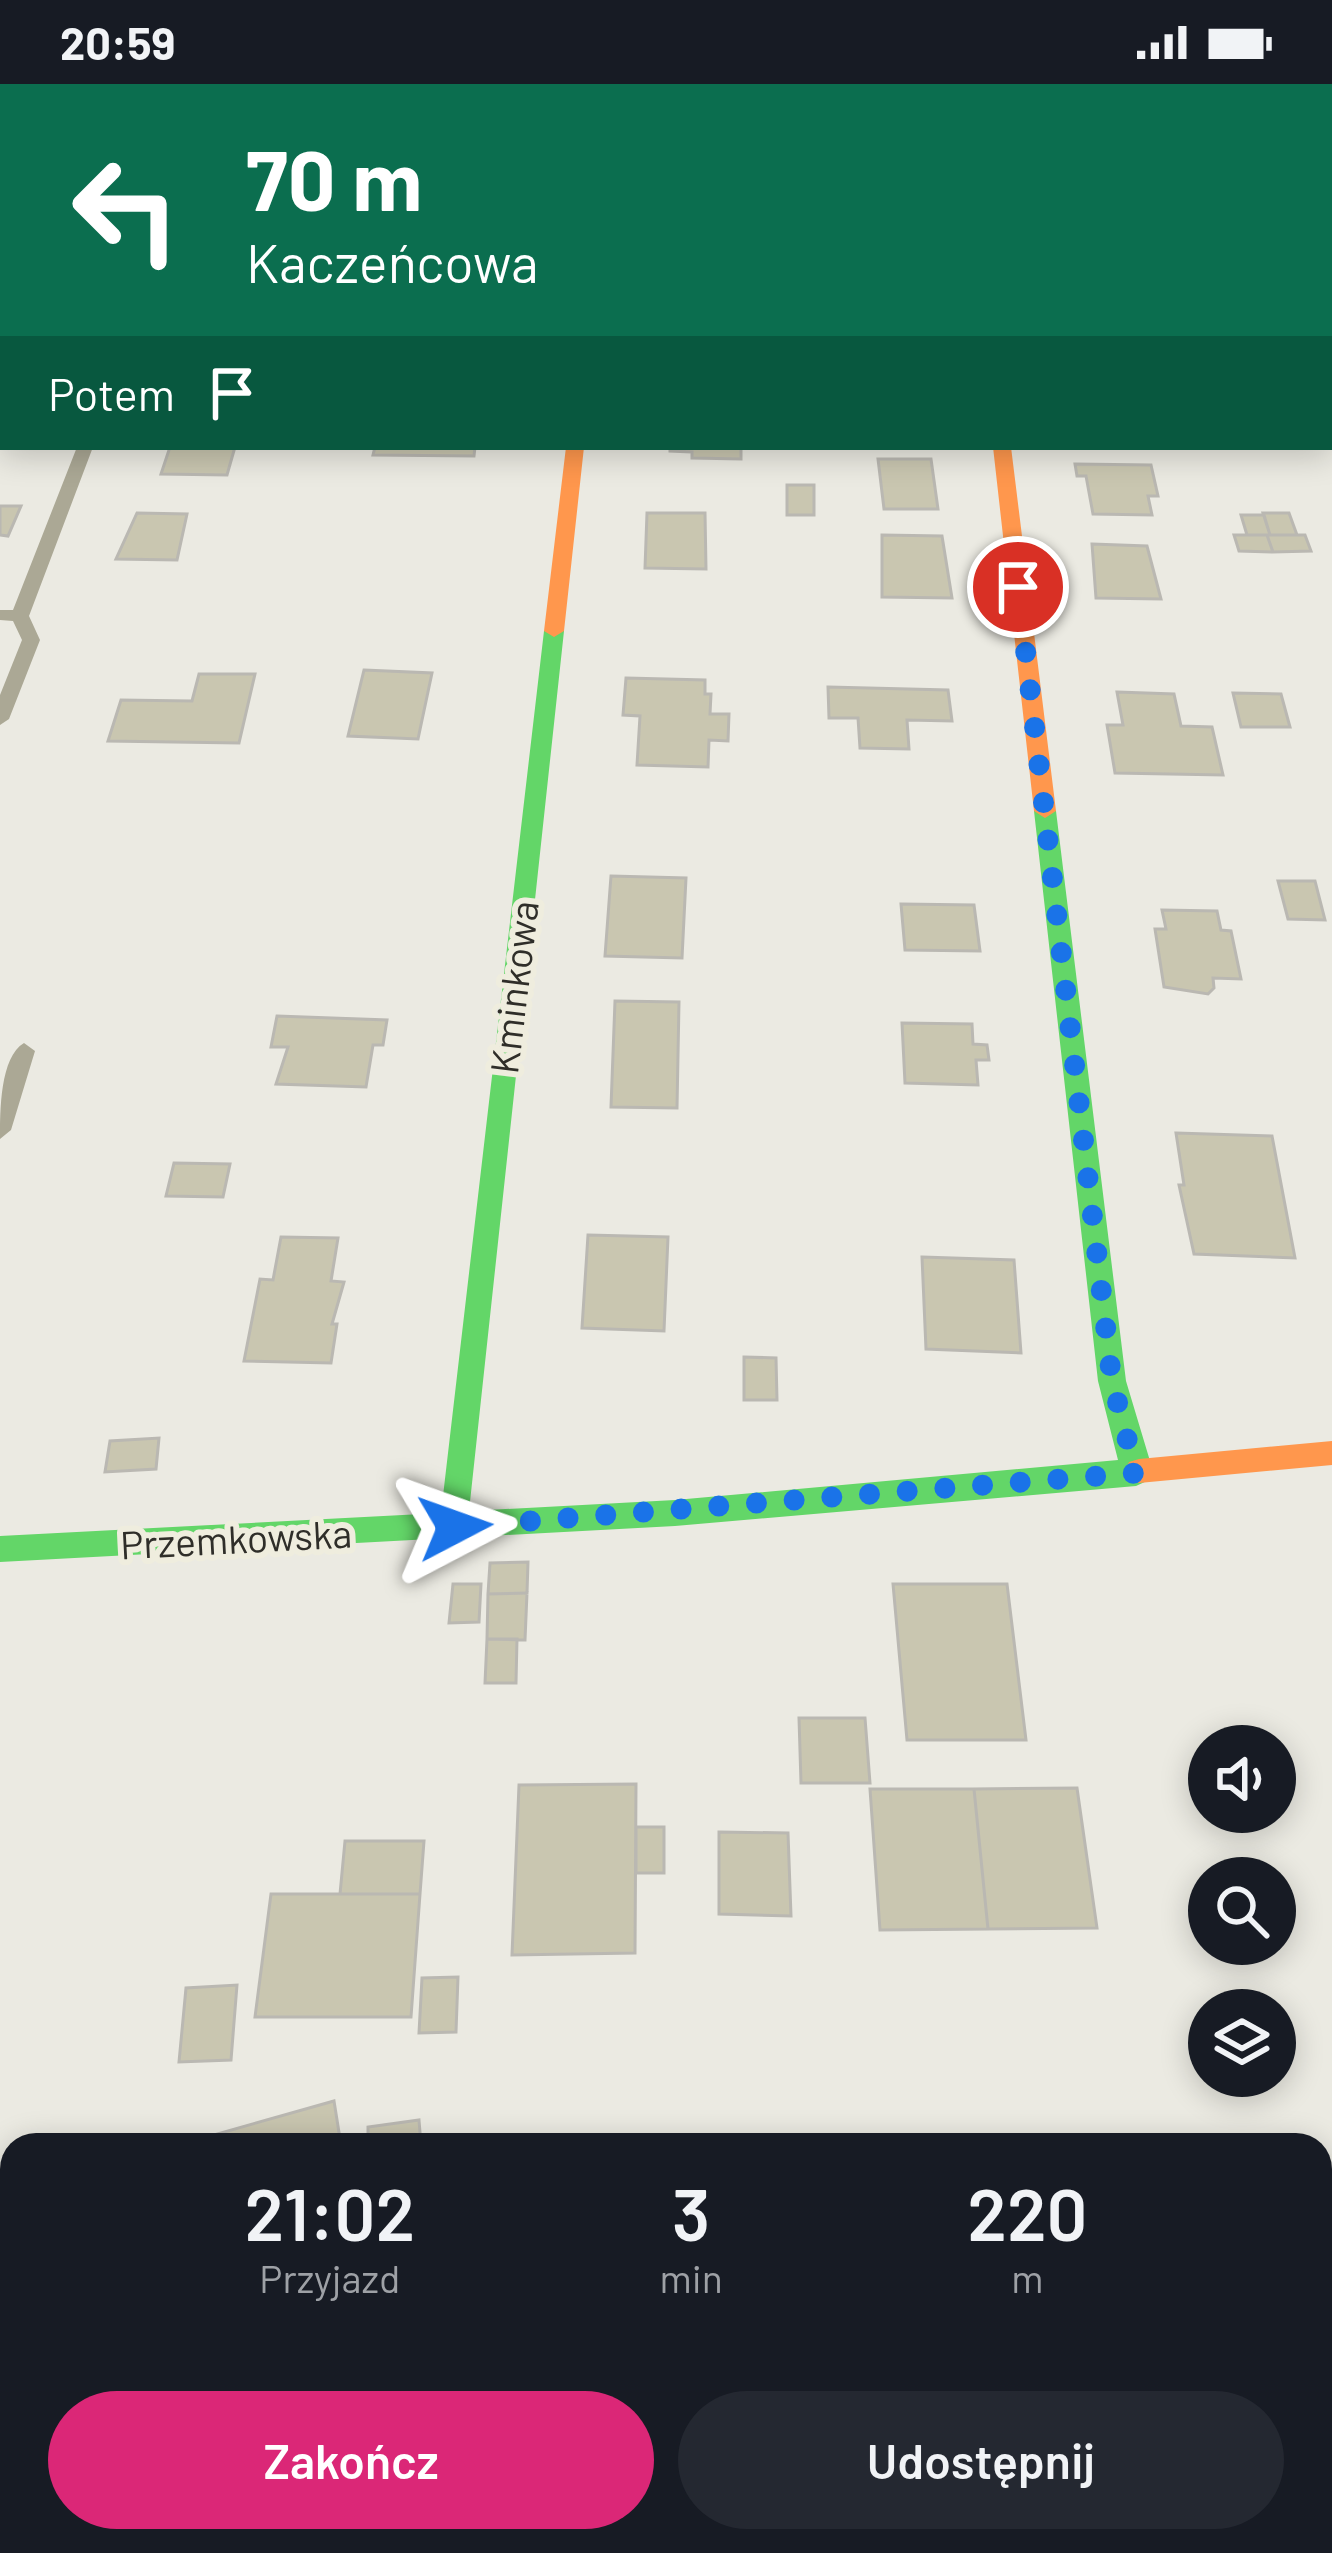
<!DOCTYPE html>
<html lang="pl">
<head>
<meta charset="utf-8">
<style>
	:root { --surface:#171b24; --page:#242831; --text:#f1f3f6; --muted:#9ea1a6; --accent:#db2777 }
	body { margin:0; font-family:Barlow,sans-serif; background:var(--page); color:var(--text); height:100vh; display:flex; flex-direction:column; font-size:45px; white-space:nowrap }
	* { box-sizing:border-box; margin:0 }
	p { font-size:39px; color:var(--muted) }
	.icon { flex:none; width:66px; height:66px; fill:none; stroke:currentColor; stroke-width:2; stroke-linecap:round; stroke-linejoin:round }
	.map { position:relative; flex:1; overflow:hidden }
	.details { position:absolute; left:0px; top:2049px; width:1332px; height:420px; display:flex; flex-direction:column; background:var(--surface); border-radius:36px 36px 0 0; box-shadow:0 6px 30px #0003 }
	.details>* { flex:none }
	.hud { position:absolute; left:0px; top:0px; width:1332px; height:366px; box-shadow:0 6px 30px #0003; background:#0b6e4f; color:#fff; overflow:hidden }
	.fabs { position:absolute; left:1188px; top:1641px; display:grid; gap:24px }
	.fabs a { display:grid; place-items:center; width:108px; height:108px; border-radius:50%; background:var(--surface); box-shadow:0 6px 30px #0003; font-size:60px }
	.pin { position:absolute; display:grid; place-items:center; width:102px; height:102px; color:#fff; margin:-51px; border:6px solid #fff; border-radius:50%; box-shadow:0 3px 12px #0007 }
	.me { position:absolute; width:132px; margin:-66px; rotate:86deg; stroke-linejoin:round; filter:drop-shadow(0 0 9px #0008) }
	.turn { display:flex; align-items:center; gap:42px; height:252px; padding:0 48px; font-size:54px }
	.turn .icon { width:156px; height:156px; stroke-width:2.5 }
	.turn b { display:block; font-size:84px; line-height:102px }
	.then { display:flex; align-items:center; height:114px; padding:0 48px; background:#0003; gap:24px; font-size:45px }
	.eta { display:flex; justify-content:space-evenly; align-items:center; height:204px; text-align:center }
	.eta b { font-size:72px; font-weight:600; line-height:84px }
	.primary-button { display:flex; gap:24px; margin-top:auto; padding:24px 48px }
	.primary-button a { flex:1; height:138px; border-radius:72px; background:var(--accent); color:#fff; font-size:48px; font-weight:600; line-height:138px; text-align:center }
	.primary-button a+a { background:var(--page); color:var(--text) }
	.status { display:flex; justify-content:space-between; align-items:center; height:84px; padding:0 60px; background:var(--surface); direction:ltr }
	.status svg { height:33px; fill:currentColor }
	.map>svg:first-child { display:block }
	.building { fill:#c9c6b0; stroke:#bab8b2; stroke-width:3 }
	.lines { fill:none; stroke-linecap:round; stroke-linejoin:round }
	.lane { fill:#aba895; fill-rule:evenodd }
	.street { fill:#aba895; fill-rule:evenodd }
	.fast { fill:#63d668; fill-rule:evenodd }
	.slow { fill:#ff974d; fill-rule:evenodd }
	.route { stroke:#1a73e8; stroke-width:21; stroke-dasharray:0 37.8 }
	.labels { text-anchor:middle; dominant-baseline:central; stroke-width:12; stroke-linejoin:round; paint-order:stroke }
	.street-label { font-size:39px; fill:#2f2e29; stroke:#efedde }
</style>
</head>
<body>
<div class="status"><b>20:59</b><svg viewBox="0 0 49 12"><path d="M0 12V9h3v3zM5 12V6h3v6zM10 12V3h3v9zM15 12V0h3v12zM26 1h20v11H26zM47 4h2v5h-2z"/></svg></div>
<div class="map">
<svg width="1332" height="2469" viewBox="0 0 1332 2469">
	<rect width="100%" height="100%" fill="#ebeae2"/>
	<path class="building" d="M170 363H235L227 391 161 390Z
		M375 363H475L474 372 373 371Z
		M670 363H741V375L692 374V368L670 367Z
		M878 375H931L938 425H884Z
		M1075 380 1151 381 1158 412H1148L1152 431 1093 430 1086 392H1077Z
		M787 401H814V431H787Z
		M0 422H21L8 452 0 451Z
		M137 429 187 430 177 476 116 475Z
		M647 429H705L706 485 645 484Z
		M1263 429H1289L1297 451H1270Z
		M1241 431H1264L1270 451H1247Z
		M882 451 942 452 952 514 882 513Z
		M1234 451H1267L1273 468 1239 467Z
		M1267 451H1305L1311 467 1273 468Z
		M1092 460 1147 462 1161 515 1096 514Z
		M364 586 432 589 418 655 348 652Z
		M199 590H255L239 659 108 657 121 616 192 617Z
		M626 594 705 596V610H711L710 630H729L728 657 709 656 708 683 637 681 640 632 623 631Z
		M828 603 948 606 952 637 907 636 909 665 860 664 858 634H829Z
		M1117 608 1174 610 1181 642 1212 643 1223 691 1115 689 1107 641H1123Z
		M1233 609 1281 610 1290 643H1241Z
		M611 792 686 794 682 874 605 872Z
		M1278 797H1315L1325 836 1288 835Z
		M901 820 974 821 980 867 905 866Z
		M1162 826 1217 827 1221 846 1231 847 1241 895 1213 894 1214 904 1208 910 1164 903 1155 845H1166Z
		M615 917 679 918 677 1024 611 1023Z
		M277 932 387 936 383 961H373L366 1003 276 1000 288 963H271Z
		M902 939 972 940 973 960 987 961 989 976H976L978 1001 905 999Z
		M1176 1049 1272 1052 1295 1174 1194 1170 1179 1101H1184Z
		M174 1079 230 1080 223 1113 166 1112Z
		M588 1151 668 1153 664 1247 582 1244Z
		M281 1153 338 1154 331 1197 344 1198 332 1240H337L331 1279 244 1277 260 1195 273 1196Z
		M922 1173 1014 1176 1021 1269 926 1265Z
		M744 1273 776 1274 777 1316H744Z
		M159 1354 156 1385 105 1388 110 1357Z
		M528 1478 527 1509 488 1510 490 1479Z
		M453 1500H481L479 1538 449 1539Z
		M893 1500H1007L1026 1656H907Z
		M527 1509 525 1556 487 1555 488 1510Z
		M487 1555H517L516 1599H485Z
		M799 1634H865L870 1699H801Z
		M636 1700 635 1869 512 1871 519 1701Z
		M1077 1704 1097 1844 988 1845 974 1705Z
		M870 1705H974L988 1845 880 1846Z
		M636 1743H664V1789H636Z
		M719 1748 788 1749 791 1832 719 1830Z
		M345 1757H424L420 1810H340Z
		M271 1810H420L411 1933H255Z
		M458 1893 456 1948 419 1949 422 1894Z
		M237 1901 231 1976 179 1978 186 1904Z
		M334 2017 341 2061H218L217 2050Z
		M419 2036 421 2061H368V2043Z
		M979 2052 980 2061H837L836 2054Z"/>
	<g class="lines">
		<path class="lane" d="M1329 27H1332V35H1329Z
			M77 363H93L29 532 40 556 9 635 0 641V611L22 556 13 537 0 536V526H13Z
			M24 959 35 967 11 1046 0 1055C0 1027 0 973 24 959Z"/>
		<path class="street" d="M936 0H962V3H936Z
			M1329 199H1332V217H1329Z"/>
		<path class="fast" d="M554 541 564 547 469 1427 675 1416 1118 1376 1098 1297 1034 727 1045 720 1056 727 1126 1297 1153 1387 1149 1396 1136 1402 675 1442 0 1478V1452L441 1429 544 547Z"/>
		<path class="slow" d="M566 363H584L564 547 554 553 544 547Z
			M993 363H1011L1056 727 1045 734 1034 727Z
			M1332 1357V1381L1139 1399 1129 1396 1125 1387 1129 1378 1139 1375Z"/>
	</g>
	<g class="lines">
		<path class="route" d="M455 1443 1136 1389 1112 1297 1018 503"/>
	</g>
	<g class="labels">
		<g class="street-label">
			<text transform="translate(513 903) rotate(-83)">Kminkowa</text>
			<text transform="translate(236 1454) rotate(-3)">Przemkowska</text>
		</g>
	</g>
</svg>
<div class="fabs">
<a><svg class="icon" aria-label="sound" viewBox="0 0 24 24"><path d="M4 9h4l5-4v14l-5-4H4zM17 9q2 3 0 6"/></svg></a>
<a><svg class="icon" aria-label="search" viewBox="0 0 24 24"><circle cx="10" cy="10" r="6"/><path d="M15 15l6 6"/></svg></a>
<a><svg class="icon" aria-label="layers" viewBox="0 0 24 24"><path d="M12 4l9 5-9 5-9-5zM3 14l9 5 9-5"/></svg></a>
</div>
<div class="pin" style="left:1018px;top:503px;background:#d93025"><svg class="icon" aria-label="arrive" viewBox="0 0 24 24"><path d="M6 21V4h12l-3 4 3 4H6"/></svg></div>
<svg class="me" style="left:455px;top:1443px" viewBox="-20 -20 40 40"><path d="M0-17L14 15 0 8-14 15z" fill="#1a73e8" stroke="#fff" stroke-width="4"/></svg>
<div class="hud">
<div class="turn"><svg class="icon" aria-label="left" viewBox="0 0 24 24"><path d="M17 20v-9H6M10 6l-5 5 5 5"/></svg><div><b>70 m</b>Kaczeńcowa</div></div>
<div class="then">Potem<svg class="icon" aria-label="arrive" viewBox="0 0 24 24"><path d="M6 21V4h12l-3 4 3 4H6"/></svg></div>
</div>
<section class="details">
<div class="eta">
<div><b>21:02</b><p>Przyjazd</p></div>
<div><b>3</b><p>min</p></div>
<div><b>220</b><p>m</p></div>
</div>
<div class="primary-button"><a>Zakończ</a><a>Udostępnij</a></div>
</section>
</div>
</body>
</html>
